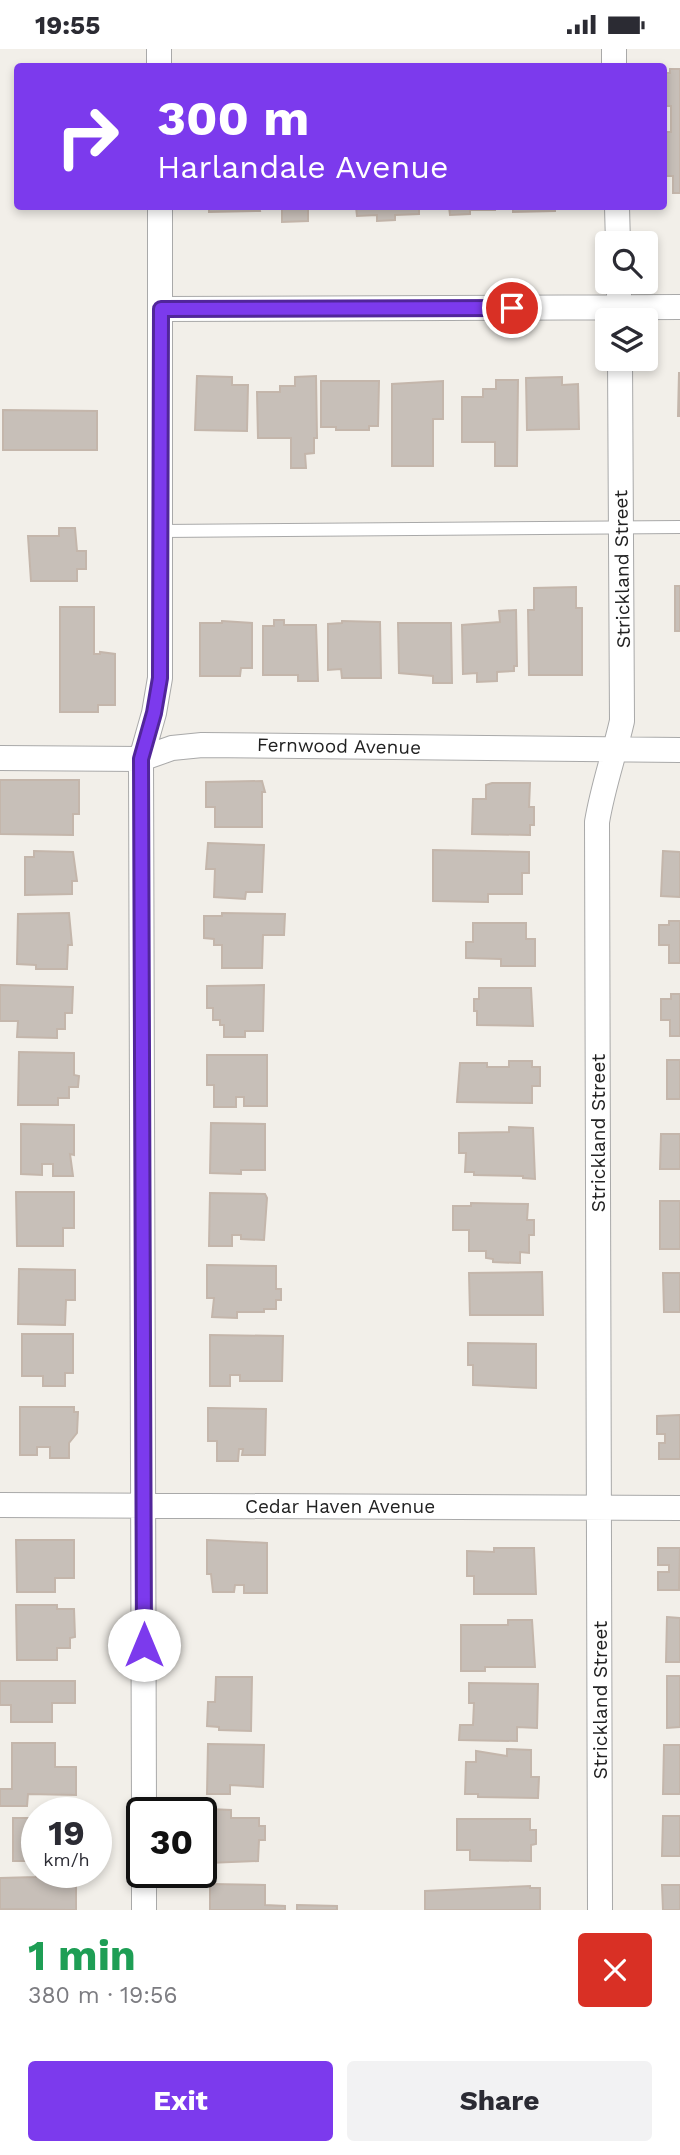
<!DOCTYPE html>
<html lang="en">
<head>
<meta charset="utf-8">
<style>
	:root { --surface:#fff; --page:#f2f2f3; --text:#2b2b33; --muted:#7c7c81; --accent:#7c3aed }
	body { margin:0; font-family:"Work Sans",sans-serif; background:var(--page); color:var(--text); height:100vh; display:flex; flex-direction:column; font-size:26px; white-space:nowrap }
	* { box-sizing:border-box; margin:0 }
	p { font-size:23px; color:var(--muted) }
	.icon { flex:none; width:38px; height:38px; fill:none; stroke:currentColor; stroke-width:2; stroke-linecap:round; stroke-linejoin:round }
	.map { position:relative; height:1861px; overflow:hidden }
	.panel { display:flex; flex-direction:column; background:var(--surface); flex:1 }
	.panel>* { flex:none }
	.top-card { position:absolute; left:14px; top:14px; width:653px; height:147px; border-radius:7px; box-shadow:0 4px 10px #0003; background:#7c3aed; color:#fff; overflow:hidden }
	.fabs { position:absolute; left:595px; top:182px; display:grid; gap:14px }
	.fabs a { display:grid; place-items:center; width:63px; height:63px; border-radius:7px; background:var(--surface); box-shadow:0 4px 10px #0003; font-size:35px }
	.speed { position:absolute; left:21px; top:1748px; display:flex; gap:14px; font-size:35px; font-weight:700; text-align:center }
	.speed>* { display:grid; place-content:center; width:91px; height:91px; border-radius:50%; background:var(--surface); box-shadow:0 4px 10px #0003; line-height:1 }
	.speed small { font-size:18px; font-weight:400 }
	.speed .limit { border:4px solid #111; border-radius:10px; background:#fff; color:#111 }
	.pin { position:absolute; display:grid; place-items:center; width:60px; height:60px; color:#fff; margin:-30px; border:4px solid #fff; border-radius:50%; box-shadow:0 2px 7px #0007 }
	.me { position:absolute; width:77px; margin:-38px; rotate:0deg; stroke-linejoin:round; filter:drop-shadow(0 0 5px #0008) }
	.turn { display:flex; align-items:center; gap:24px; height:147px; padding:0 28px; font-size:32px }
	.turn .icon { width:91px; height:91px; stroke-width:2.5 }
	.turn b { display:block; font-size:49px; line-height:60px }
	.round { display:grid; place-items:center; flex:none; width:74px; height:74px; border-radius:7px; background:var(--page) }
	.head { display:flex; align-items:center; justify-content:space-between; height:119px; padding:0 28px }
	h1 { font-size:42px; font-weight:700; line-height:52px; color:#1e9e55 }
	.action { display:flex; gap:14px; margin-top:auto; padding:14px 28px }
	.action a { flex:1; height:80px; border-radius:7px; background:var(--accent); color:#fff; font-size:28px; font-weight:700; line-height:80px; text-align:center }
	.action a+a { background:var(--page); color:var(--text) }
	.status { display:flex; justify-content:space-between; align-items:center; height:49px; padding:0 35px; background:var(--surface); direction:ltr }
	.status svg { height:19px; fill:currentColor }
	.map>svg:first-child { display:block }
	.building { fill:#c7bfb8; stroke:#c4b6ab; stroke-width:2 }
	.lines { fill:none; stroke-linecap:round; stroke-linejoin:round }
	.lane-casing { stroke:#a9a9a9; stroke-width:14 }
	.street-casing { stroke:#a9a9a9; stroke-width:26 }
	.lane { stroke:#fff; stroke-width:12 }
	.street { stroke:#fff; stroke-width:24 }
	.route-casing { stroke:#51269a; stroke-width:18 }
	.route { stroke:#7c3aed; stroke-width:12 }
	.labels { text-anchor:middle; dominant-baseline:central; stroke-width:5; stroke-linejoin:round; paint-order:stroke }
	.street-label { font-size:19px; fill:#222; stroke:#fff }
</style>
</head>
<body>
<div class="status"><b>19:55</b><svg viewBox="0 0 49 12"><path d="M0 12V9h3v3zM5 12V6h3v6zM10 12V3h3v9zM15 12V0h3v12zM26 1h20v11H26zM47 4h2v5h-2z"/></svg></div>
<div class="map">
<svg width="680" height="1861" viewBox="0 0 680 1861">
	<rect width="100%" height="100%" fill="#f2efe9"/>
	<path class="building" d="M670 20H680V144H673V127H663V83H671V57H663V24H670Z
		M209 158H259L260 162 209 163Z
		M282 158H329L327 160H308V172L282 173Z
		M356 158H419V165L395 166V171L377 172V166L357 167Z
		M439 158H495V161H470V165L450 166 449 158Z
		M513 158H555V162L513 163Z
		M679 324H680V367H678Z
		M197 327 232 328V336H248L247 382 195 381Z
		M316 327 317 389H314V404L305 405 306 419H291V389H258L257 343H280V337H295V328Z
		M562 328V336L578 335 579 380 527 381 526 329Z
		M496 331H518L517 417H495V393H462V348H483V340H496Z
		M321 332H379L378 377H369V381H336V378H321Z
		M443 332V370H433V417H392V335Z
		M3 361 97 362V401H3Z
		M59 479H75L77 502H86V520H77V532H31L28 487H59Z
		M675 537H680V582H675Z
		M576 538V559H582V626H529L528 561H534V539Z
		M60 558H94V605H100V603L115 605V656H98V663H60Z
		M516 561 517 617H514V622L497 623V632L477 633V624L463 625 462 576 500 573 499 562Z
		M274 571H284V576H316L318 632H298V626H263V577H274Z
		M222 572 252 574V619H241L240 627H200V574H222Z
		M342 572 380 573 381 629H342L341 620 328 621V575L342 574Z
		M398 574H451L452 634H433V627L399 624Z
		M0 731H79V765H73V786L0 785Z
		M262 732 265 743H262V778H215V758H206V733Z
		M492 734H530L529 758H534V776H530V786L472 785 473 750H486V736Z
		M208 794 264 796 262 843H246L245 850 214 848 215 820H206Z
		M433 801 529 803V824H522V845H488V853L433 852Z
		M34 802 73 803 77 832H72V845L25 846V808H34Z
		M663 802 680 803V848L661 847Z
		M69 864 72 896H68L67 920H36V916L17 915 18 865Z
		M222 864 285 865 284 886H263L262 919H222V896H214V890L204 889V867H222Z
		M669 872H680V914H669V896H659V876H669Z
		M473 874H526V890H535V917H501V910L466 909V893H473Z
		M0 936 73 938 72 964H65V980H57V989L17 988 18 972H0Z
		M264 936 263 982H245V988H224V976H220V971H213V959H207V937Z
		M479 939H531L533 977 477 976V962H474V950H479Z
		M671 945H680V987H670V971H661V950H671Z
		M19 1003 74 1004V1026L79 1027 78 1038H69V1049H58V1056H18Z
		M207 1006H267V1057H244V1048H236V1058H214V1036H207Z
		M667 1011H680V1050H667Z
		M509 1012H532V1018H540V1037H532V1054L457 1053 460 1014H487V1018H509Z
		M211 1074 265 1075V1121H241V1125L210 1124Z
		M21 1075 74 1076V1106L70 1105 73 1127H53V1115H42V1126L21 1125Z
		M509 1078 533 1079 535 1130 523 1129V1127L474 1126V1123H465L466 1104H459V1084L509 1083Z
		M661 1085H680V1120H660Z
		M16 1143H74V1179H63V1197H17Z
		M210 1144 265 1145 267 1149 264 1191 241 1190V1186H232V1197H209Z
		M660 1152H680V1200H660Z
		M471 1154 528 1155 527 1171H534V1186H529V1204L520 1203V1214L493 1213V1210L486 1209V1202H469V1181H453V1157H471Z
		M207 1216 276 1217V1240H281V1251H276V1260H264V1263H237V1269L212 1268 214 1249H207Z
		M19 1220 75 1221V1251H66L65 1276 18 1275Z
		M542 1223 543 1266H470L469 1224Z
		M663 1224H680V1263H664Z
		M22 1285H73V1324H65V1337H43V1327H22Z
		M210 1286 283 1287 282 1332H240V1326H230V1337H210Z
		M468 1294 536 1295V1339L473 1336V1316H468Z
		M20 1358H74V1363H78L77 1384 69 1394V1409H50V1398H37V1406H20Z
		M208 1359 266 1360 265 1406H242L243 1400H239L238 1412H217V1392H208Z
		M680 1366V1410H659V1394H665V1385H657V1367Z
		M16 1491H74V1529H55V1543H17Z
		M207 1491 267 1494V1544H244V1536H235L234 1543H213L211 1525H207Z
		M494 1499H534L536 1545H474V1527H467V1502L494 1503Z
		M658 1499H680L679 1541H658V1523H669V1516H658Z
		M16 1556H57V1560H74L75 1588 70 1589V1599H57V1611H17Z
		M667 1568 680 1569V1613H666Z
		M508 1571H532L535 1618H485V1622H461V1576H508Z
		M667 1627H680V1678L667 1679Z
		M216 1628H252L251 1682 219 1681V1678L207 1677 208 1653H215Z
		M0 1632H75V1654H52V1673H11V1656H0Z
		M469 1634 538 1635 537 1679 517 1678V1692L459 1691 460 1676H473L474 1654H469Z
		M12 1694H55V1718H76V1746L28 1745 27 1757H0V1740H12Z
		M208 1695 264 1696 263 1738 230 1736V1745H207Z
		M664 1696H680V1745H663Z
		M507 1700 531 1701V1728H539L538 1749 478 1748V1745H465L466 1713H476V1702L507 1707Z
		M209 1760 231 1761V1769H259V1777H265V1791H259L258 1812 208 1814Z
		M663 1767H680V1807H662Z
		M13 1769H37V1812H13Z
		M457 1770H530V1781H536V1795L531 1796V1812L470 1811V1801H457Z
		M36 1825H58V1829L76 1828V1861L0 1860V1829L36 1828Z
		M210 1835 265 1836V1856L285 1857V1861H210Z
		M662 1836H680V1861H663Z
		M530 1837V1839H540V1861H425V1842Z
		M297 1856 337 1857V1861H297Z"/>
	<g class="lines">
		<g class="lane-casing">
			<path id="lane" d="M162 482 680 478"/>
		</g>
		<g class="street-casing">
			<path id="street" d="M159 0V18
				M614 0V18
				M617 158 618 194
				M619 233V271
				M161 260 680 258
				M0 709 141 710 172 699 202 696 680 701
				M0 1456 680 1459
				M144 1764 141 710 154 664 160 629V158
				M144 1861V1824
				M600 1861 597 773C603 737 614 707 622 672L620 310"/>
		</g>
		<use href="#lane" class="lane"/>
		<use href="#street" class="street"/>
	</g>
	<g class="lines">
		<g class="route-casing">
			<path id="route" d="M144 1596 141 710 154 664 160 629 161 260 512 259"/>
		</g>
		<use href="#route" class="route"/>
	</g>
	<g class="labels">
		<g class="street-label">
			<text transform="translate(622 520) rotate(-91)">Strickland Street</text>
			<text transform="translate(339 697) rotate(1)">Fernwood Avenue</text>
			<text transform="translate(598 1084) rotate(-90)">Strickland Street</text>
			<text x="340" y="1457">Cedar Haven Avenue</text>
			<text transform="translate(600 1651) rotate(-90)">Strickland Street</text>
		</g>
	</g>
</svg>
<div class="fabs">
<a><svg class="icon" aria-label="search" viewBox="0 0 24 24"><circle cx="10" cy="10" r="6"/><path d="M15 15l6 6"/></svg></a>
<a><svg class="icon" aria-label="layers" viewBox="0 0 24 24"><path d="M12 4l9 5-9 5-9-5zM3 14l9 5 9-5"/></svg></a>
</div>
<div class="speed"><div>19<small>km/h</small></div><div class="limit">30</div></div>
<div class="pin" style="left:512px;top:259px;background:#d93025"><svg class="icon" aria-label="arrive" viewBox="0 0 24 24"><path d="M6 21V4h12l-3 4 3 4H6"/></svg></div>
<svg class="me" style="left:144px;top:1596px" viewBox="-20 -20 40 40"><circle r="19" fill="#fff"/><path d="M0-13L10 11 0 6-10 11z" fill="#7c3aed"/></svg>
<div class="top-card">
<div class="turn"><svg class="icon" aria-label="right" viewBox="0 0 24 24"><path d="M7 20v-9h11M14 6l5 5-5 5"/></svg><div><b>300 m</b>Harlandale Avenue</div></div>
</div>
</div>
<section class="panel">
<div class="head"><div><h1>1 min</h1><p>380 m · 19:56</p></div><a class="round" style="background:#d93025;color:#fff"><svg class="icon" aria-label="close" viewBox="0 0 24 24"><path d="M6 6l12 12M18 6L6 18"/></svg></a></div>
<div class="action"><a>Exit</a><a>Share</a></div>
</section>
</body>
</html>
